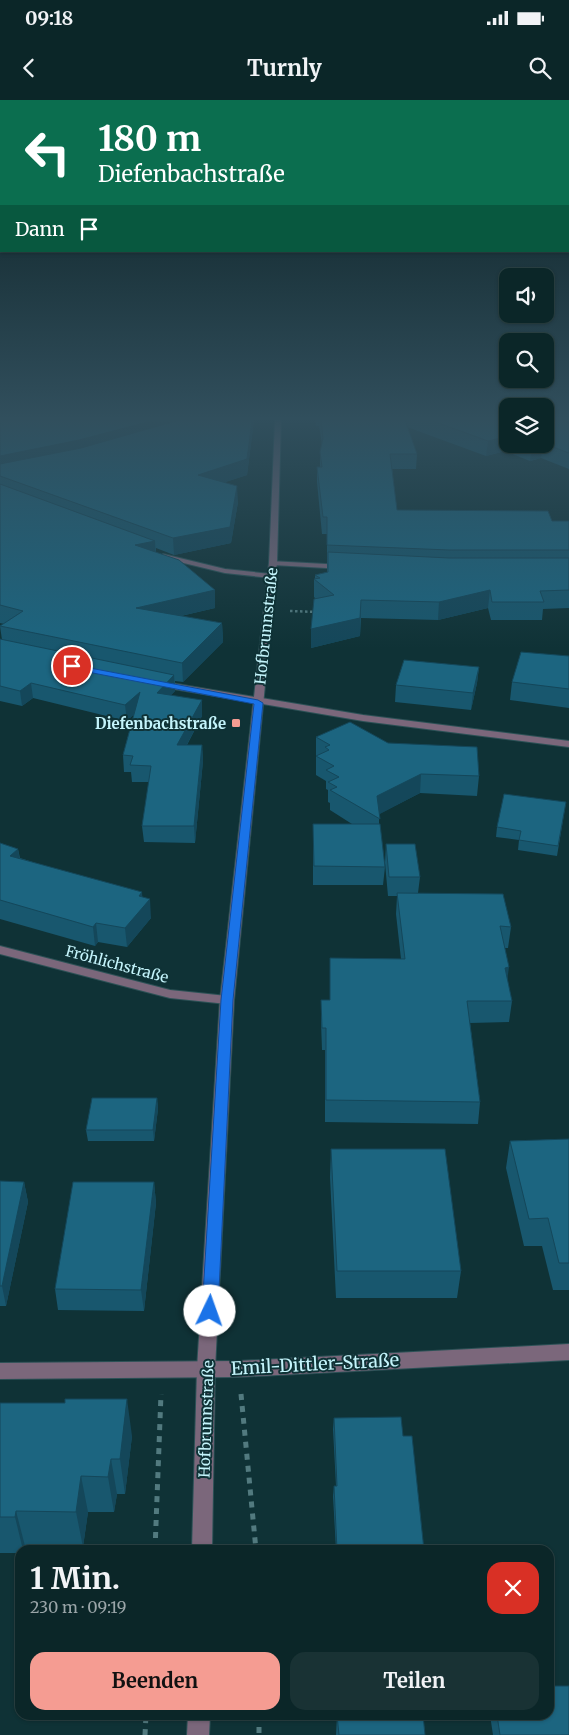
<!DOCTYPE html>
<html lang="de">
<head>
<meta charset="utf-8">
<style>
	:root { --surface:#0b2628; --page:#193234; --text:#f1f3f6; --muted:#9aa5a8; --line:#2b4345; --accent:#f59c92 }
	body { margin:0; font-family:Merriweather,serif; background:var(--page); color:var(--text); height:100vh; display:flex; flex-direction:column; font-size:19px; white-space:nowrap }
	* { box-sizing:border-box; margin:0 }
	p { font-size:16px; color:var(--muted) }
	.icon { flex:none; width:28px; height:28px; fill:none; stroke:currentColor; stroke-width:2; stroke-linecap:round; stroke-linejoin:round }
	.map { position:relative; flex:1; overflow:hidden }
	.details { position:absolute; left:15px; top:1445px; width:539px; height:175px; display:flex; flex-direction:column; background:var(--surface); border-radius:15px; box-shadow:0 1px 4px #0004,0 0 0 1px var(--line) }
	.details>* { flex:none }
	.top-card { position:absolute; left:0px; top:0px; width:570px; height:152px; box-shadow:0 1px 4px #0004,0 0 0 1px var(--line); background:#0b6e4f; color:#fff; overflow:hidden }
	.tools { position:absolute; left:499px; top:168px; display:grid; gap:10px }
	.tools a { display:grid; place-items:center; width:55px; height:55px; border-radius:10px; background:var(--surface); box-shadow:0 1px 4px #0004,0 0 0 1px var(--line); font-size:25px }
	.pin { position:absolute; display:grid; place-items:center; width:42px; height:42px; color:#fff; margin:-21px; border:2px solid #fff; border-radius:50%; box-shadow:0 1px 5px #0007 }
	.me { position:absolute; width:55px; margin:-28px; rotate:3deg; stroke-linejoin:round; filter:drop-shadow(0 0 4px #0008) }
	.turn { display:flex; align-items:center; gap:18px; height:105px; padding:0 15px; font-size:22px }
	.turn .icon { width:65px; height:65px; stroke-width:2.5 }
	.turn b { display:block; font-size:35px; line-height:42px }
	.then { display:flex; align-items:center; height:48px; padding:0 15px; background:#0003; gap:10px; font-size:19px }
	.round { display:grid; place-items:center; flex:none; width:52px; height:52px; border-radius:15px; background:var(--page) }
	.headline { display:flex; align-items:center; justify-content:space-between; height:85px; padding:0 15px }
	h1 { font-size:30px; font-weight:700; line-height:38px }
	.primary-button { display:flex; gap:10px; margin-top:auto; padding:10px 15px }
	.primary-button a { flex:1; height:58px; border-radius:15px; background:var(--accent); color:#111; font-size:20px; font-weight:700; line-height:58px; text-align:center }
	.primary-button a+a { background:var(--page); color:var(--text) }
	.status { display:flex; justify-content:space-between; align-items:center; height:35px; padding:0 25px; background:var(--surface); direction:ltr }
	.status svg { height:14px; fill:currentColor }
	header { display:flex; justify-content:space-between; align-items:center; height:65px; padding:0 15px; background:var(--surface); font-size:22px; font-weight:700 }
	.map>svg:first-child { display:block }
	.lines { fill:none; stroke-linecap:round; stroke-linejoin:round }
	.minor-casing { stroke:#2c5156; stroke-width:2 }
	.tertiary-casing { stroke:#2c5156; stroke-width:2 }
	.path-far1 { stroke:#527a7f; stroke-width:2.5; stroke-dasharray:2.5 2.5; stroke-linecap:butt }
	.path { stroke:#527a7f; stroke-width:5; stroke-dasharray:6 6; stroke-linecap:butt }
	.minor { fill:#7b677b; fill-rule:evenodd }
	.tertiary { fill:#7b677b; fill-rule:evenodd }
	.wall { fill:#18576e }
	.shaded-wall { fill:#14475a }
	.building { fill:#1c6580; stroke:#14475a }
	.route { fill:#1a73e8; stroke:#114b97 }
	.poi-dot { fill:#f59c92; stroke:#0f3236; stroke-width:2 }
	.labels { text-anchor:middle; dominant-baseline:central; stroke-width:4; stroke-linejoin:round; paint-order:stroke }
	.street-label { font-size:15px; fill:#c4f4fb; stroke:#0f3236 }
	.poi-label { font-size:15px; font-weight:bold; fill:#c4f4fb; stroke:#0f3236; text-anchor:end }
	.near-street-label { font-size:18px; fill:#c4f4fb; stroke:#0f3236 }
</style>
</head>
<body>
<div class="status"><b>09:18</b><svg viewBox="0 0 49 12"><path d="M0 12V9h3v3zM5 12V6h3v6zM10 12V3h3v9zM15 12V0h3v12zM26 1h20v11H26zM47 4h2v5h-2z"/></svg></div>
<header><svg class="icon" aria-label="back" viewBox="0 0 24 24"><path d="M15 5l-7 7 7 7"/></svg>Turnly<svg class="icon" aria-label="search" viewBox="0 0 24 24"><circle cx="10" cy="10" r="6"/><path d="M15 15l6 6"/></svg></header>
<div class="map">
<svg width="569" height="1635" viewBox="0 0 569 1635">
	<rect width="100%" height="100%" fill="#0f3236"/>
	<g class="lines">
		<g class="minor-casing">
			<path id="minor" d="M163 454 225 469 271 474 275 476 271 478 225 473 163 458Z
				M270 461 344 465 348 467 344 469 273 465 269 463Z
				M159 581 363 615 569 641V647L363 621 156 586 154 584Z
				M0 846 170 890 227 896 234 900 227 904 170 898 0 854Z
				M569 1244V1260L238 1277 0 1279V1263L238 1261Z"/>
		</g>
		<g class="tertiary-casing">
			<path id="tertiary" d="M275 320H281L277 463 234 900 215 1269 212 1450H192L197 1269 220 900 269 463Z
				M188 1615H210L209 1635H187Z"/>
		</g>
		<path class="path-far1" d="M290 511 317 512"/>
		<path class="path" d="M241 1294 256 1450
			M155 1450 161 1294
			M259 1615V1635
			M145 1635 146 1615"/>
		<use href="#minor" class="minor"/>
		<use href="#tertiary" class="tertiary"/>
	</g>
	<path class="wall" d="M0 320H254L247 375 225 382 238 402 231 443 174 455 156 448V452L215 490V508L181 516 222 523 223 542 183 582 175 581V591L171 595 202 616 187 645H202L203 661 195 743 144 742 142 726 149 682H132L131 672H124L123 655 134 614 127 621 33 598 22 606 0 601V539L2 540 0 526 4 524 0 523Z
		M315 320H508V344H545V320H569V369L541 358 530 361 505 351 486 356 407 327 417 354 416 369H392L397 410 552 421H569V508L543 509 542 520H491L488 508 438 520 361 518 360 536 311 548V529L316 499 314 497V479H315V475L327 472V434H322L317 382V367H320V352L322 344 319 326H316Z
		M569 556V608L510 600 512 582Z
		M479 567 477 583 471 610 395 602 396 585Z
		M316 637 388 643 479 676 477 696 420 693 379 714V724L385 767 383 785H313V724H352L330 710V703L328 702V690L326 689V681L316 675Z
		M566 702 557 756 518 750 519 740 496 737 497 727Z
		M0 743 18 749 20 758 142 797 151 818 127 847 98 842 95 846 0 819Z
		M386 744 420 777 418 793 511 827 508 848H505L507 879 512 901 509 922 470 923 480 1002 478 1024 325 1022V950H322L321 922V900H330V858L401 859 396 814 397 796H388L385 763Z
		M157 998 158 1009 154 1041H88L86 1030Z
		M569 1039V1190H553L542 1146H524L506 1068 510 1041Z
		M331 1049 461 1171 457 1198H336L330 1077Z
		M0 1081 24 1082 28 1102 6 1206H0Z
		M154 1082 156 1103 144 1211 58 1210 55 1189Z
		M0 1303 132 1336 125 1394H117L114 1412H88L83 1447 25 1446 24 1450H20V1453H0Z
		M334 1318 424 1450H336L333 1396 334 1386H336L333 1329Z
		M337 1615H423L425 1635H336Z
		M490 1615H549L569 1635H493Z"/>
	<path class="shaded-wall" d="M155 320H212L0 372V356Z
		M252 320H254L247 375 199 391 198 375Z
		M507 336 505 351 486 356 488 341Z
		M540 344H543L541 358 530 361 532 346Z
		M237 386 238 402 231 443 174 455 173 438Z
		M155 441 156 458 135 445Z
		M215 490V508L137 526 136 508Z
		M490 490 488 508 438 520 439 502Z
		M361 500 360 536 311 548V529Z
		M222 523 223 542 183 582 182 563Z
		M479 567 477 583 471 610 473 593Z
		M174 575 175 591 158 608 157 593Z
		M31 583 33 598 22 606 20 591Z
		M140 592 141 607 127 621 125 605Z
		M202 600V616L178 661 177 645Z
		M202 645 203 661 195 743 194 726Z
		M421 674 420 693 376 716 377 696Z
		M18 749 21 767 10 756Z
		M142 792 143 806 150 799 151 818 127 847 125 828 139 796Z
		M96 823 98 842 95 846 93 827Z
		M509 867 506 889 505 868Z
		M157 998 158 1009 154 1041 153 1030Z
		M24 1082 28 1102 6 1206 2 1186Z
		M154 1082 156 1103 144 1211 141 1190Z
		M127 1299 132 1336 125 1394 120 1359Z
		M111 1359 117 1394 114 1412 108 1377Z
		M81 1376 88 1412 83 1447 76 1412Z
		M16 1411 25 1446 24 1450H23L15 1417Z"/>
	<path class="building" d="M0 320H155L79 340 0 356Z
		M179 320H252L247 359 198 375 237 386 230 427 173 438 0 376V364L81 348Z
		M321 320H405L417 354H390L397 410 548 411 552 421H569V450H449L327 445V417H323L317 367H322L320 352 323 338Z
		M430 320H508V336L488 341Z
		M545 320H562L569 323V353L545 344Z
		M526 344H540L532 346Z
		M0 384 155 441 135 445 179 460 215 490 136 508 222 523 182 563 0 526 23 511 0 505Z
		M328 452 449 458H569V490L540 491 544 502H492L490 490 439 502 361 500 360 518 311 529 314 499 334 495 314 479 320 478 315 475 328 472Z
		M0 539 174 575 157 593 202 600 177 645H202L194 726H142L151 666 130 665 133 656 123 655 140 592 125 605 31 583 20 591 0 586Z
		M521 552 569 556V589L512 582Z
		M404 560 479 567 473 593 396 585Z
		M350 622 388 643 477 647 479 676 421 674 377 696 380 719 330 690 337 687 328 682 339 677 326 670 334 666 316 656 329 650 325 647 330 645 316 637Z
		M504 694 566 702 558 746 519 740 521 731 497 727Z
		M313 724H380L385 767 314 766Z
		M0 743 18 749 10 756 142 792 139 796 150 799 125 828 96 823 93 827 0 800Z
		M386 744H415L420 777H389Z
		M397 793 503 794 511 827 500 826 509 867 505 868 512 901H467L480 1002 326 1000V928H322L321 900H330V858L405 859Z
		M92 998H157L153 1030H86Z
		M569 1039V1163H559L548 1118 529 1119 510 1041Z
		M331 1049H445L461 1171H337Z
		M0 1081 24 1082 2 1186H0Z
		M73 1082H154L141 1190 55 1189Z
		M65 1299H127L120 1359H111L108 1377 81 1376 76 1412 16 1411 15 1417H0V1303H65Z
		M401 1317 403 1336H412L424 1450H337L334 1386H337L334 1318Z
		M549 1586H569V1635H500L497 1615H549Z
		M337 1615H423L425 1635H339Z"/>
	<linearGradient id="sky" x2="0" y2="1"><stop stop-color="#081c1e"/><stop offset="0.58" stop-color="#314f5d"/><stop offset="1" stop-color="#314f5d" stop-opacity="0"/></linearGradient>
	<rect width="569" height="549" fill="url(#sky)"/>
	<path class="route" d="M69 564 258 600 263 603 233 900 218 1211 215 1216 210 1218 204 1216 202 1211 221 900 254 604 72 569 68 566Z"/>
	<rect class="poi-dot" x="231" y="618" width="10" height="10" rx="2.5"/>
	<g class="labels">
		<g class="street-label">
			<text transform="translate(266 526) rotate(-84)">Hofbrunnstraße</text>
			<text transform="translate(117 864) rotate(15)">Fröhlichstraße</text>
			<text transform="translate(206 1319) rotate(-88)">Hofbrunnstraße</text>
		</g>
		<g class="poi-label">
			<text x="226" y="623">Diefenbachstraße</text>
		</g>
		<g class="near-street-label">
			<text transform="translate(315 1264) rotate(-3)">Emil-Dittler-Straße</text>
		</g>
	</g>
</svg>
<div class="tools">
<a><svg class="icon" aria-label="sound" viewBox="0 0 24 24"><path d="M4 9h4l5-4v14l-5-4H4zM17 9q2 3 0 6"/></svg></a>
<a><svg class="icon" aria-label="search" viewBox="0 0 24 24"><circle cx="10" cy="10" r="6"/><path d="M15 15l6 6"/></svg></a>
<a><svg class="icon" aria-label="layers" viewBox="0 0 24 24"><path d="M12 4l9 5-9 5-9-5zM3 14l9 5 9-5"/></svg></a>
</div>
<div class="pin" style="left:72px;top:566px;background:#d93025"><svg class="icon" aria-label="arrive" viewBox="0 0 24 24"><path d="M6 21V4h12l-3 4 3 4H6"/></svg></div>
<svg class="me" style="left:210px;top:1211px" viewBox="-20 -20 40 40"><circle r="19" fill="#fff"/><path d="M0-13L10 11 0 6-10 11z" fill="#1a73e8"/></svg>
<div class="top-card">
<div class="turn"><svg class="icon" aria-label="left" viewBox="0 0 24 24"><path d="M17 20v-9H6M10 6l-5 5 5 5"/></svg><div><b>180 m</b>Diefenbachstraße</div></div>
<div class="then">Dann<svg class="icon" aria-label="arrive" viewBox="0 0 24 24"><path d="M6 21V4h12l-3 4 3 4H6"/></svg></div>
</div>
<section class="details">
<div class="headline"><div><h1>1 Min.</h1><p>230 m · 09:19</p></div><a class="round" style="background:#d93025;color:#fff"><svg class="icon" aria-label="close" viewBox="0 0 24 24"><path d="M6 6l12 12M18 6L6 18"/></svg></a></div>
<div class="primary-button"><a>Beenden</a><a>Teilen</a></div>
</section>
</div>
</body>
</html>
